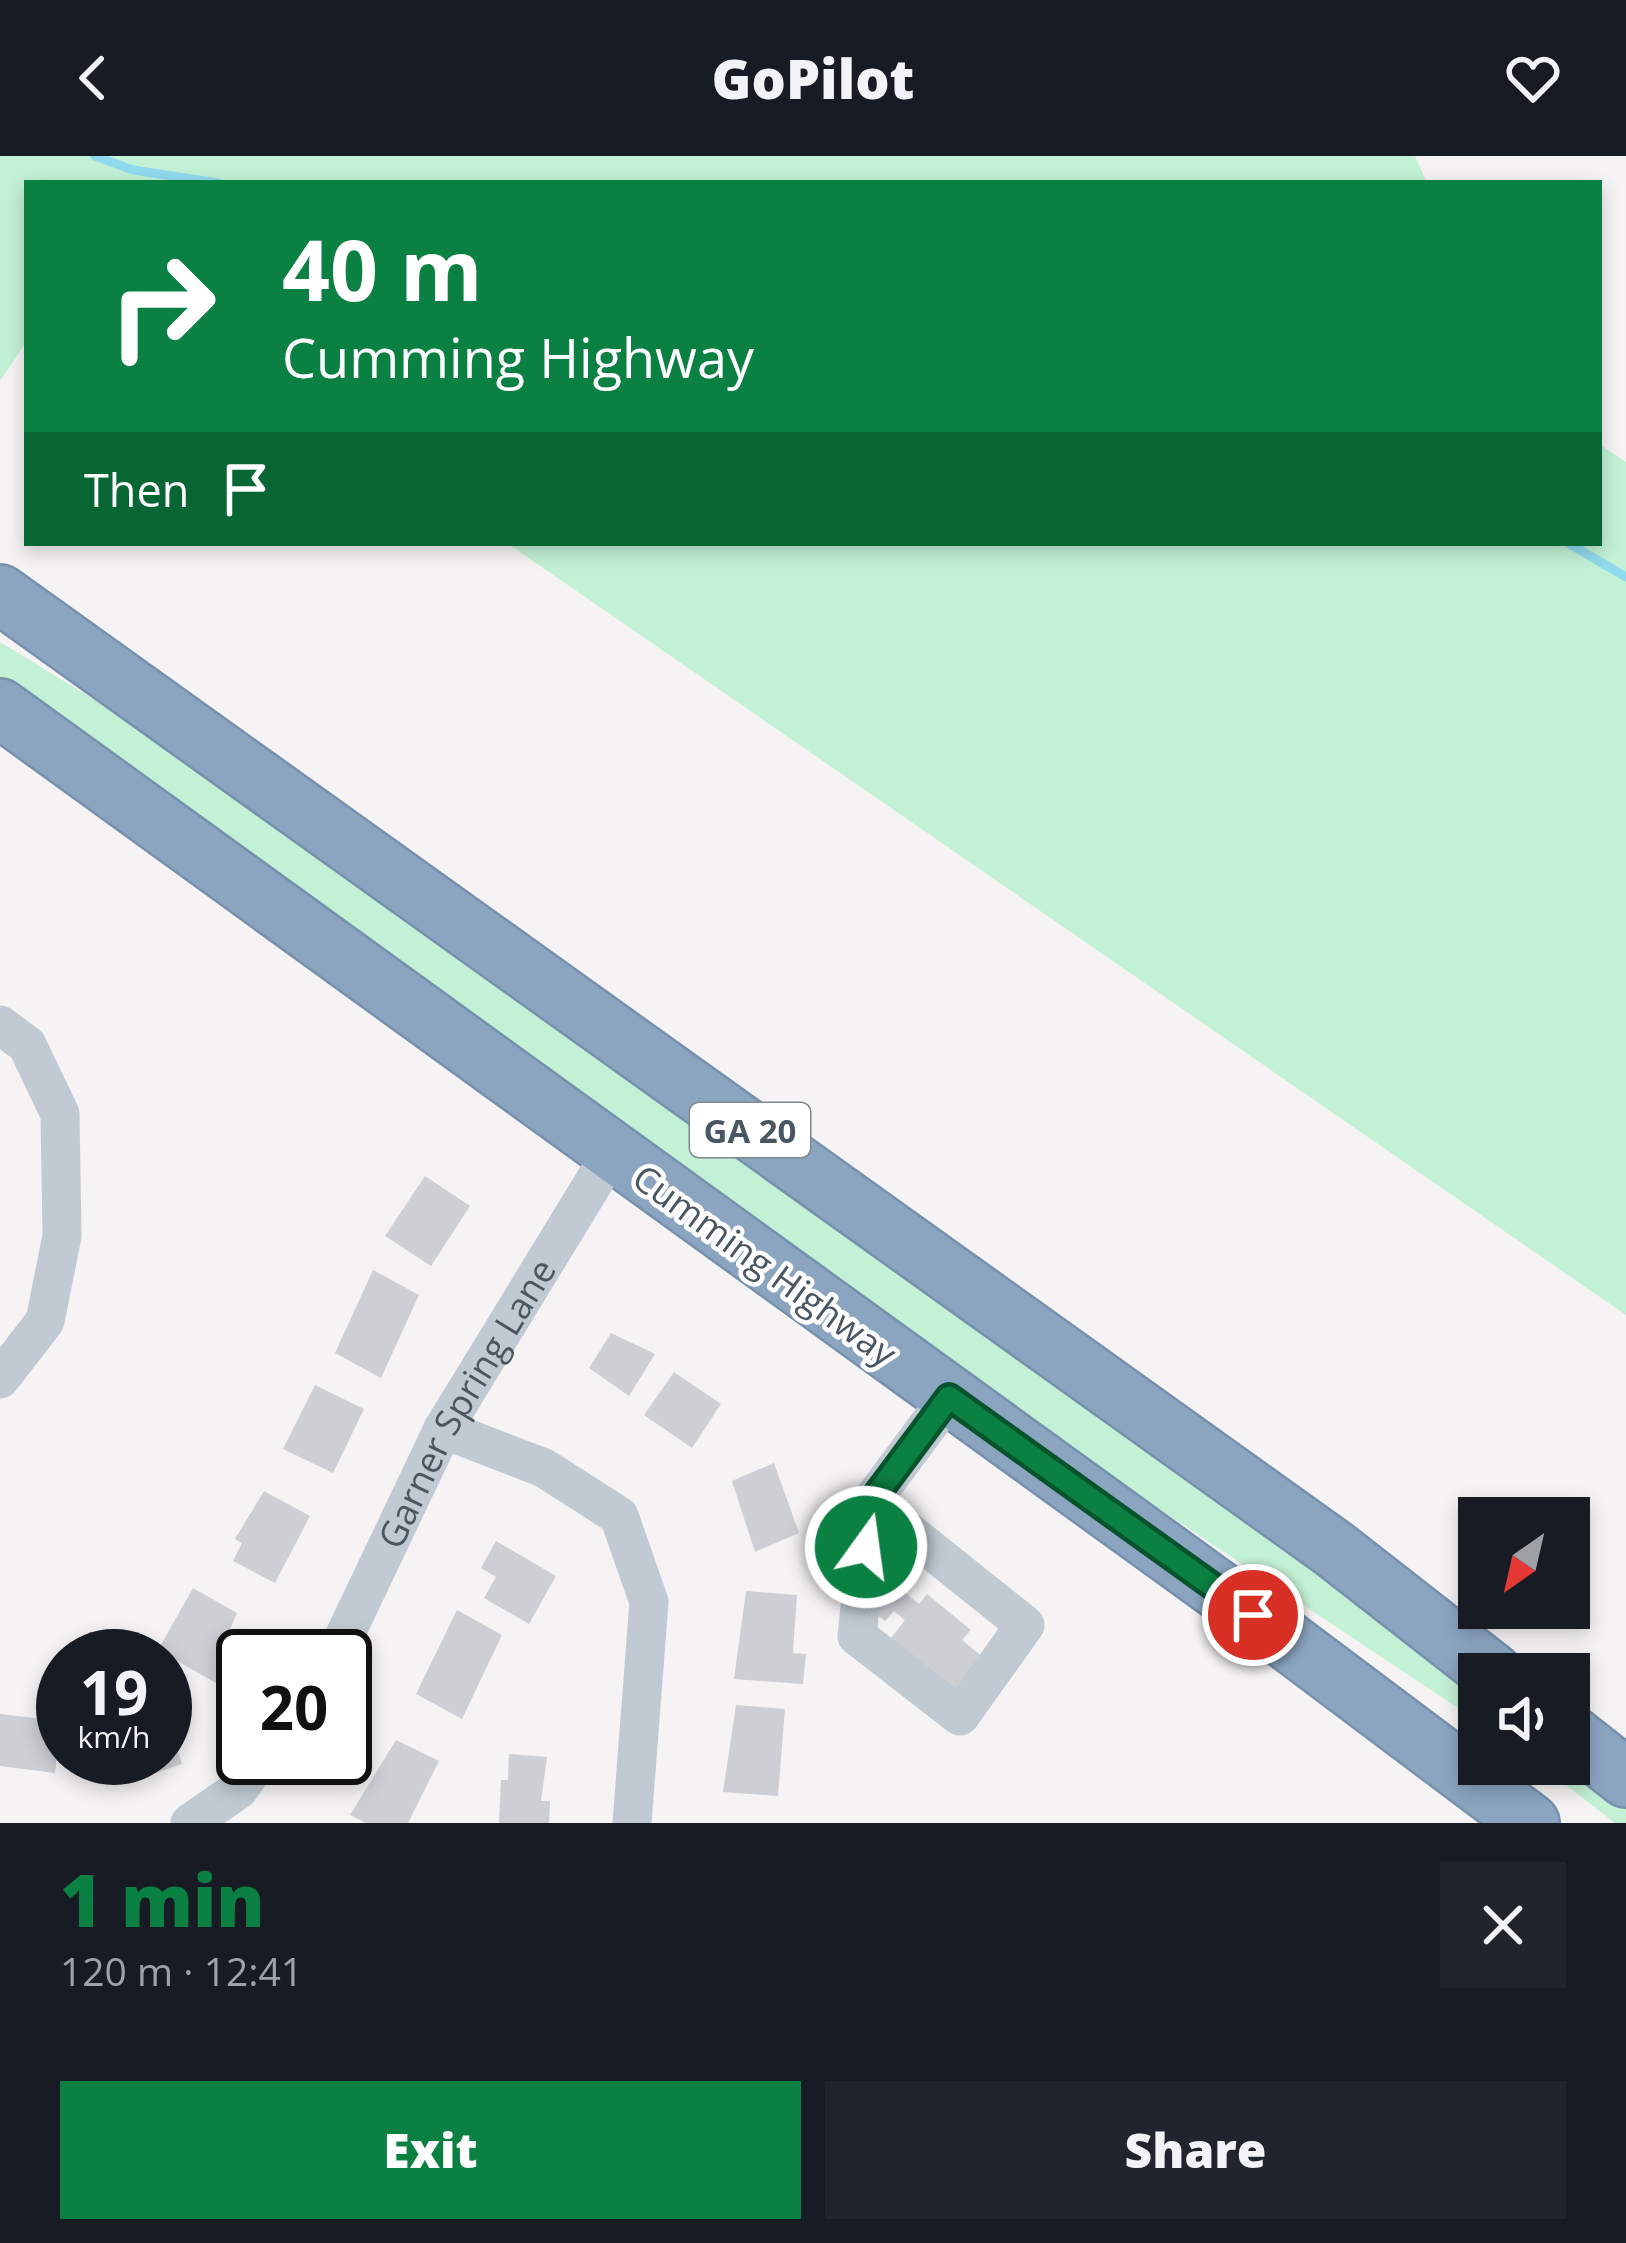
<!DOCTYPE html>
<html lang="en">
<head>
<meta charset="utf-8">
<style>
	:root { --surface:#171b24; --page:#20242c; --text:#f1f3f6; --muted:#9ea1a6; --accent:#0b8043 }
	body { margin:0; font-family:"Open Sans",sans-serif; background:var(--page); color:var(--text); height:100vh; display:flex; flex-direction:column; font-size:45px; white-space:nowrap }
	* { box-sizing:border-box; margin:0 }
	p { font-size:39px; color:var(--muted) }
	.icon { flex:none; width:66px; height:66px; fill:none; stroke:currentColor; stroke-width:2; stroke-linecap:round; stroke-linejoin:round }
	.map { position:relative; height:1667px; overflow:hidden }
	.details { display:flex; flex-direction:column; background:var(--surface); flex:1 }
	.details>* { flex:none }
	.top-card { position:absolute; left:24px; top:24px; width:1578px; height:366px; border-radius:0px; box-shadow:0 6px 18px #0003; background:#0b8043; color:#fff; overflow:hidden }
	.needle { width:78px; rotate:214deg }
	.buttons { position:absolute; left:1458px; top:1341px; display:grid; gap:24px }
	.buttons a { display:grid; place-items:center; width:132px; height:132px; border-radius:0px; background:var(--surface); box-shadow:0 6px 18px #0003; font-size:60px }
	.speed { position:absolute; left:36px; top:1473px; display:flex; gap:24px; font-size:60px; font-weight:700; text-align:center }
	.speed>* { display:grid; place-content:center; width:156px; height:156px; border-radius:50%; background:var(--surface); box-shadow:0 6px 18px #0003; line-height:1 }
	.speed small { font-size:30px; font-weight:400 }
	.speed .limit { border:6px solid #111; border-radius:18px; background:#fff; color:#111 }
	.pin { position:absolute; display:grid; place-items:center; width:102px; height:102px; color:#fff; margin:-51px; border:6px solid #fff; border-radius:50%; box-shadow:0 3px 12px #0007 }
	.me { position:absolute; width:132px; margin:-66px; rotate:14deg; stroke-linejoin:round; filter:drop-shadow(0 0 9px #0008) }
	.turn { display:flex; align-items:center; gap:42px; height:252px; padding:0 60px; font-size:54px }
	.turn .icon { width:156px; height:156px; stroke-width:2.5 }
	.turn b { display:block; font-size:84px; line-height:102px }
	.then { display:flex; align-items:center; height:114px; padding:0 60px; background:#0003; gap:24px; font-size:45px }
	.round { display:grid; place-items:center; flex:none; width:126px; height:126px; border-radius:0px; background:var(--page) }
	.headline { display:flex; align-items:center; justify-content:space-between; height:204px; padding:0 60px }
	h1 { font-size:72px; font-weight:800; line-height:90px; color:var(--accent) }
	.action { display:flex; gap:24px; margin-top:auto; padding:24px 60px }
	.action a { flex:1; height:138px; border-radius:0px; background:var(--accent); color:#fff; font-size:48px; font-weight:800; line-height:138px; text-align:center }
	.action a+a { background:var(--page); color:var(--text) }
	header { display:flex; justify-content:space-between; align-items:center; height:156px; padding:0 60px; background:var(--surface); font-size:54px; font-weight:800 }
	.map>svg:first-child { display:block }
	.green { fill:#c3f1d5 }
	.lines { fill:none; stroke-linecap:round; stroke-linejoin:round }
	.stream { stroke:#90daee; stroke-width:9 }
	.building { fill:#cdcfd5 }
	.highway-casing { stroke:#7690ad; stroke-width:62 }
	.minor { stroke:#c1cad2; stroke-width:39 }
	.highway { stroke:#8ba5c1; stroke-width:57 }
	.route-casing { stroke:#07532c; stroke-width:30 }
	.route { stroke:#0b8043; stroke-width:21 }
	.labels { text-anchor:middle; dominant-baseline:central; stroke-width:9; stroke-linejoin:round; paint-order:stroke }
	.shield { fill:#fff; stroke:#808990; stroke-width:3 }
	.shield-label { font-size:33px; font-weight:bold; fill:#4a5661 }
	.street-label { font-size:36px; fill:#4a5661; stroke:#fff }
</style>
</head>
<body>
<header><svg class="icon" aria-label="back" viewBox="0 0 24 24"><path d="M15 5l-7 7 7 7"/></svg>GoPilot<svg class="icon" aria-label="heart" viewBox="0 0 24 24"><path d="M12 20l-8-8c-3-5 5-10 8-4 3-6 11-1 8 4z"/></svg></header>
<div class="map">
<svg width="1626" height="1667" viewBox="0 0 1626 1667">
	<rect width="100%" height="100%" fill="#f5f3f3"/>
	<path class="green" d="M0 0H1415L1427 27H27V185L0 225Z
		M1599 288 1626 306V1159L507 387H1599Z
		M0 486 327 686 752 994 1479 1536V1566L1083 1302 0 521Z
		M1569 1606 1626 1651V1667H1615L1539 1608Z"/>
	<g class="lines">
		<path class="stream" d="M95 0 133 14 218 27
			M1568 387 1626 421"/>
	</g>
	<path class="building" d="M425 1020 470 1050 431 1110 385 1080Z
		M373 1114 419 1139 381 1222 335 1197Z
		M611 1177 655 1198 629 1240 589 1212Z
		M674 1216 721 1248 692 1292 644 1259Z
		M315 1229 364 1253 333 1317 283 1293Z
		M774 1307 799 1377 755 1396 732 1325Z
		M264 1335 310 1360 275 1427 233 1405 242 1387 235 1383Z
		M496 1385 556 1420 529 1468 484 1442 496 1421 481 1412Z
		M891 1425 919 1448 927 1438 971 1474 962 1484 989 1506 961 1539 891 1482 905 1464 894 1455 885 1465 868 1452Z
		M193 1432 237 1457 225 1485 243 1495 223 1531 158 1494Z
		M746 1435 797 1439 793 1497 806 1498 803 1528 734 1523Z
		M457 1454 502 1479 462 1563 416 1538Z
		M736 1549 785 1553 778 1640 723 1636Z
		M0 1558 61 1565 55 1617 0 1610Z
		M166 1559 182 1608 126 1627 117 1602H165Z
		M396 1584 439 1605 408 1667H366L350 1659Z
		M509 1598 547 1601 541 1645H550L549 1667H499L501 1624H508Z"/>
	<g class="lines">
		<g class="highway-casing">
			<path id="highway" d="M0 438 1334 1393 1494 1518
				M0 552 1253 1459 1530 1667
				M1569 1577 1626 1622"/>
		</g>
		<g class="minor">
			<path d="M0 869 27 889 60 958 62 1080 45 1165 0 1223"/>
			<path d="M443 1273 544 1312 619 1360 649 1446 632 1667"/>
			<path d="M871 1346 1025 1469 960 1560 857 1480 871 1346 949 1241"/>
			<path id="s1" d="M335 1500 443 1273 611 998"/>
			<path d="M190 1667 238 1634 261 1602"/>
		</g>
		<use href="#highway" class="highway"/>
	</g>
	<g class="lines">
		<g class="route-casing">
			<path id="route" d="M866 1391 871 1346 949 1241 1253 1459"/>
		</g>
		<use href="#route" class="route"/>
	</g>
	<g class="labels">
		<rect class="shield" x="690" y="947" width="120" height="54" rx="9"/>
		<g class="shield-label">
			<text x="750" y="974">GA 20</text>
		</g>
		<g class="street-label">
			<text transform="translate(765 1109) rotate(36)">Cumming Highway</text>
			<text stroke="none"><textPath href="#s1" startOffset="285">Garner Spring Lane</textPath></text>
		</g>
	</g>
</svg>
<div class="buttons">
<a><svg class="needle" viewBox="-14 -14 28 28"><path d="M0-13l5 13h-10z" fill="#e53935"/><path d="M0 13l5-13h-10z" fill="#9ea1a6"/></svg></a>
<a><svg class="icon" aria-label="sound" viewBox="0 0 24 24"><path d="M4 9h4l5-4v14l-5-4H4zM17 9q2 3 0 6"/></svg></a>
</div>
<div class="speed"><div>19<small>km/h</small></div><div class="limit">20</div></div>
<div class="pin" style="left:1253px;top:1459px;background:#d93025"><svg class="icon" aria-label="arrive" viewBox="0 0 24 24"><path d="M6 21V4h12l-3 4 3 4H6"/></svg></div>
<svg class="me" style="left:866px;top:1391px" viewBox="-20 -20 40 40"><circle r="17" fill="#0b8043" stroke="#fff" stroke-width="3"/><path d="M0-11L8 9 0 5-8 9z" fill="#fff"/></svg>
<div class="top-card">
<div class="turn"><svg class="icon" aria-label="right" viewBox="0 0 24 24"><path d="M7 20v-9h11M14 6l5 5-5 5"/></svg><div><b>40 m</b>Cumming Highway</div></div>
<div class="then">Then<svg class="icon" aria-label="arrive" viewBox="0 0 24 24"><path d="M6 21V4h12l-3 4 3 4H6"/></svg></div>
</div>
</div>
<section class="details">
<div class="headline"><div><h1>1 min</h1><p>120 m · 12:41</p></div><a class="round"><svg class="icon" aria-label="close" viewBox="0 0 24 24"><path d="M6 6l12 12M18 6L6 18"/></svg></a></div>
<div class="action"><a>Exit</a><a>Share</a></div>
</section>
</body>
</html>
